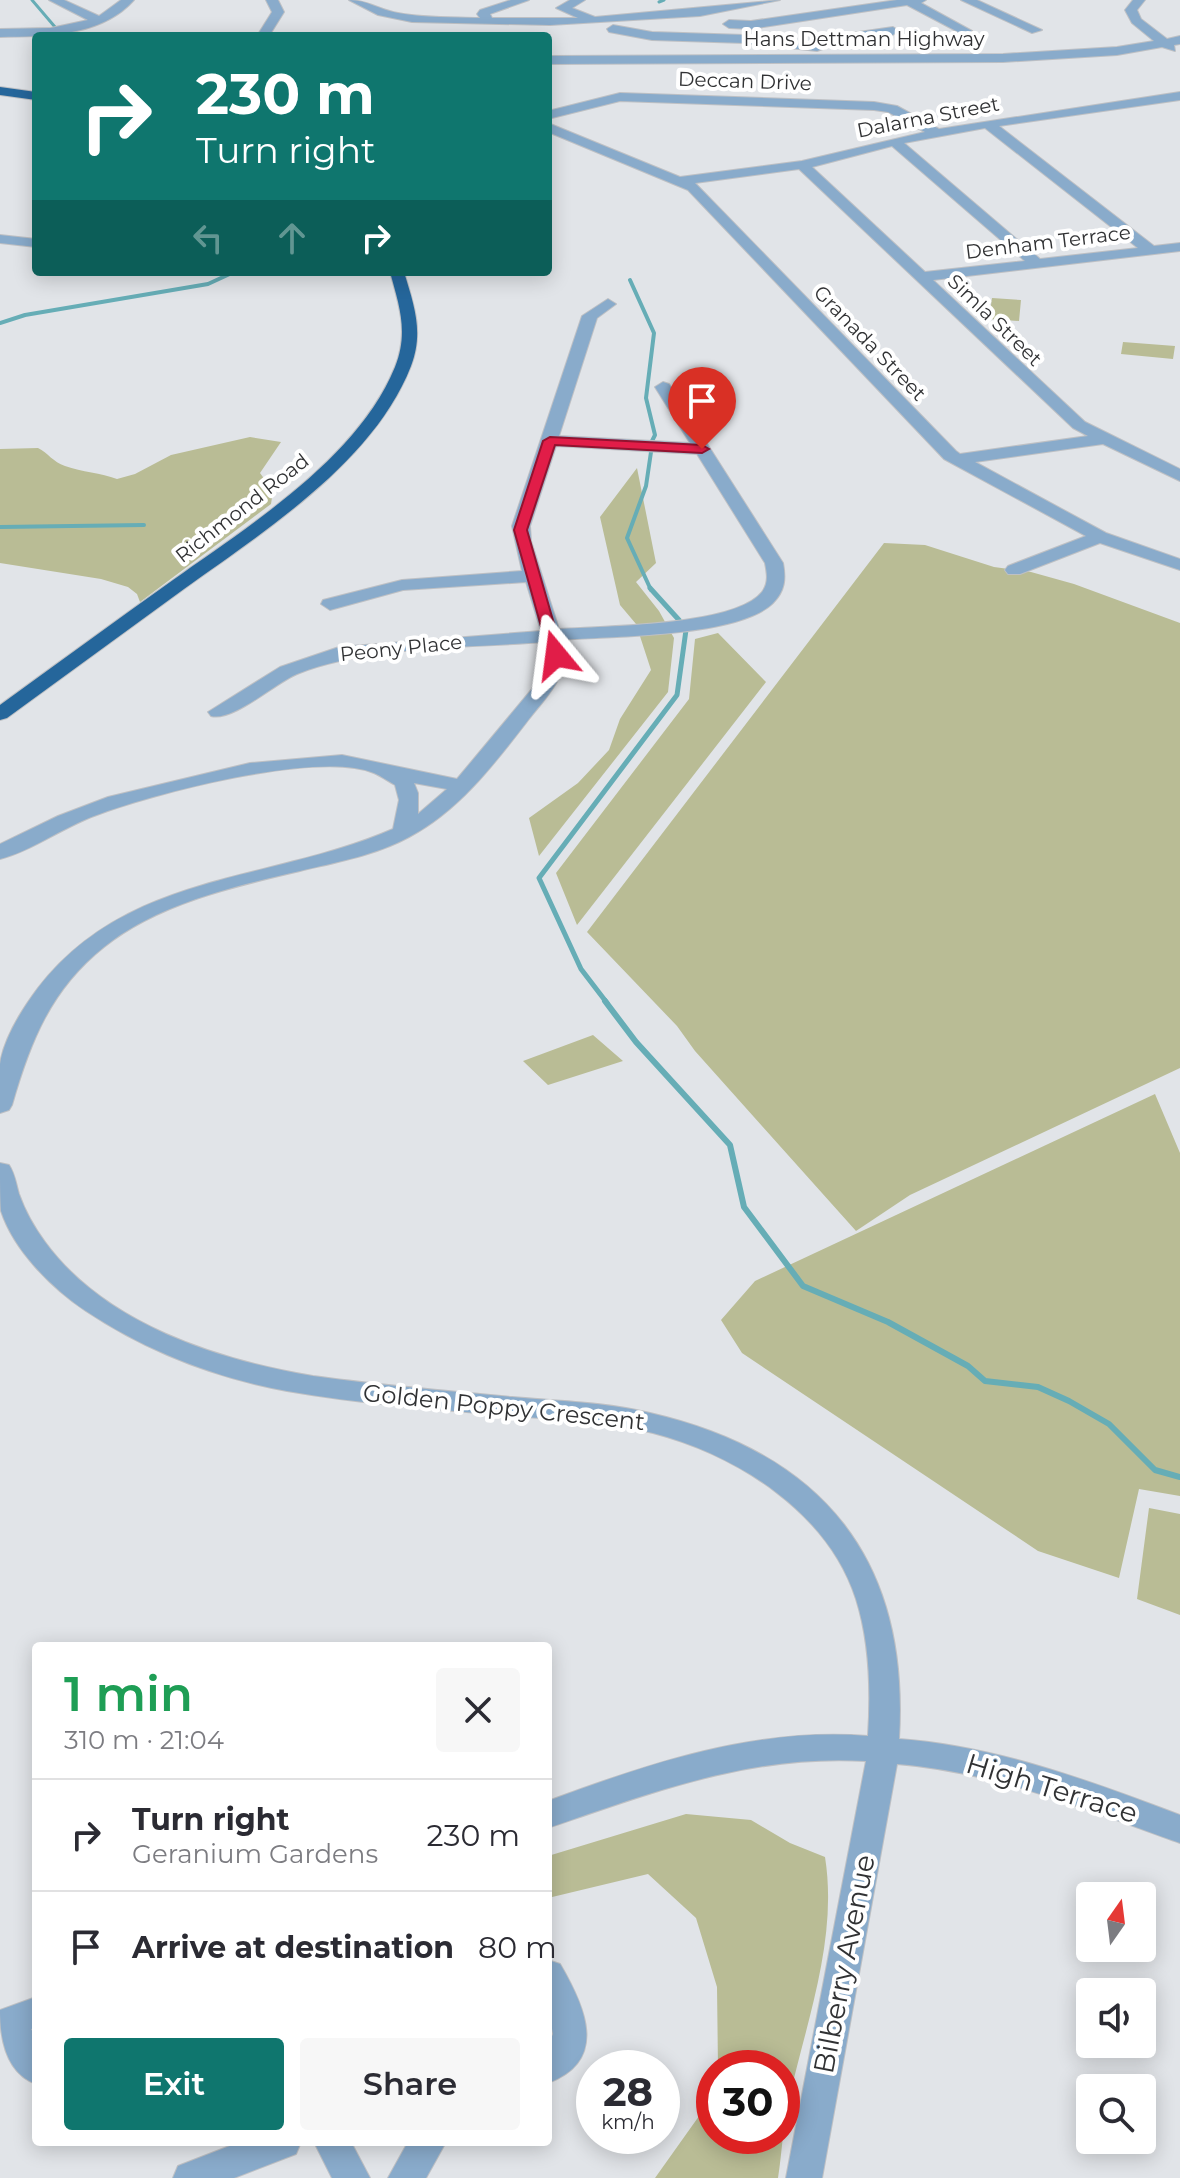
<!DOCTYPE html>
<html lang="en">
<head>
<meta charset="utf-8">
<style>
	:root { --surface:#fff; --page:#f7f7f7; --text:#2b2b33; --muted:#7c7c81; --line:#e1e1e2; --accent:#0f766e }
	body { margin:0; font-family:Montserrat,sans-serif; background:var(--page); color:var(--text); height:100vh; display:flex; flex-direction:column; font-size:30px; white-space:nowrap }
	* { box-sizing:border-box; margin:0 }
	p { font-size:26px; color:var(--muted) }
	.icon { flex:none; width:44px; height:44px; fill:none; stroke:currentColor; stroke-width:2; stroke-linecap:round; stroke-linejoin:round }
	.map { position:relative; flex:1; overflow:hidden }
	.sheet { position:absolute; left:32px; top:1642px; width:520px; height:504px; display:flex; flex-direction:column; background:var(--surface); border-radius:8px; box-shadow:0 4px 20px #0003 }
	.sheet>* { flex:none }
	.banner { position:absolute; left:32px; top:32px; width:520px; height:244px; border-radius:8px; box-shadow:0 4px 20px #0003; background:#0f766e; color:#fff; overflow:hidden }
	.needle { width:52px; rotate:14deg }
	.tools { position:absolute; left:1076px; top:1882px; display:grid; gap:16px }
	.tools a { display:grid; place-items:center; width:80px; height:80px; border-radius:8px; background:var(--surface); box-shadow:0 4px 20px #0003; font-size:40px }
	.speed { position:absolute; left:576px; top:2050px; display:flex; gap:16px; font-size:40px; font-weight:700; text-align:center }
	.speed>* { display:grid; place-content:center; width:104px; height:104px; border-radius:50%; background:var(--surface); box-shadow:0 4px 20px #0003; line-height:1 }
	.speed small { font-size:20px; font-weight:400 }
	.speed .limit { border:12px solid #d22; background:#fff; color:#111 }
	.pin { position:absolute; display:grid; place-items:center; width:68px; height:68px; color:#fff; margin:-82px -34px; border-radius:50% 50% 50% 0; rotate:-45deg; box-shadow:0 0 8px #0007 }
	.pin .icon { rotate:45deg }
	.me { position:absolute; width:88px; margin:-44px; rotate:344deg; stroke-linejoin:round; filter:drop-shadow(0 0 6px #0008) }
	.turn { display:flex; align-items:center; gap:28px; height:168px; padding:0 32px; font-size:36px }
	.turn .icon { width:104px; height:104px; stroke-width:2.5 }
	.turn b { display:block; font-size:56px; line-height:68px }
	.lanes { display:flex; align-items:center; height:76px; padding:0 32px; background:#0003; justify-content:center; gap:40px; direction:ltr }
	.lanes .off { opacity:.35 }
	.round { display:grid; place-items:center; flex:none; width:84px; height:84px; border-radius:8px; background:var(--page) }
	.overview { display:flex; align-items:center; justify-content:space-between; height:136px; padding:0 32px }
	h1 { font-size:48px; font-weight:600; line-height:60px; color:#1e9e55 }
	.action { display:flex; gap:16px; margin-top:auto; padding:16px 32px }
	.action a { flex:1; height:92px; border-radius:8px; background:var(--accent); color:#fff; font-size:32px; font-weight:600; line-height:92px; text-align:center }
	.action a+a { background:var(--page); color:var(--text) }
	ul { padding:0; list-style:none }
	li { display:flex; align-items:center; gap:24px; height:112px; padding:0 32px; border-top:2px solid var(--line) }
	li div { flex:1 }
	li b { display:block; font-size:30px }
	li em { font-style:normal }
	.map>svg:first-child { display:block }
	.green { fill:#b9bc95 }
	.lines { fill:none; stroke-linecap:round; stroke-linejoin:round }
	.stream-far3 { stroke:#66adb6; stroke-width:3 }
	.stream-far2 { stroke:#66adb6; stroke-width:4 }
	.stream-far1 { stroke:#66adb6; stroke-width:5 }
	.stream { stroke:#66adb6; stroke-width:6 }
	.minor-casing { stroke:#bec0c4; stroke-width:2 }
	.highway-casing { stroke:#bec0c4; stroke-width:2 }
	.minor { fill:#89abcb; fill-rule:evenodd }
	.highway { fill:#25669b; fill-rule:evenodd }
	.route { fill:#e11d48; stroke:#92132f; stroke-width:2 }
	.labels { text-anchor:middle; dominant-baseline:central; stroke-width:8; stroke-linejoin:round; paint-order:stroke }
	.far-street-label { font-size:20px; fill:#313234; stroke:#fff }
	.street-label { font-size:24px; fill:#313234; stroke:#fff }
	.near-street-label { font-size:28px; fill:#313234; stroke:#fff }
</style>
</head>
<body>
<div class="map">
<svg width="1180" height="2178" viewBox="0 0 1180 2178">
	<rect width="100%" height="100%" fill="#e1e4e8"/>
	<path class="green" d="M992 298 1021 300 1019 321 989 319Z
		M1123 342 1175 346 1173 359 1121 354Z
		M250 437 281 442 260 473 273 491 271 504 140 602 137 594 128 587 101 579 0 563V449L38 448C48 453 53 462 65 466 82 472 101 473 117 479L135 474 171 455Z
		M637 468 656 563 636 582 659 611 674 638 668 692 539 856 529 818 578 783 609 750 620 719 651 670 636 624 620 605 600 517Z
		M884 543 925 545 994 567 1031 572 1074 584 1180 623V1068L910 1195 856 1231 695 1051 677 1026 587 932Z
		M718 633 766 682 577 925 556 873 689 699 695 639Z
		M593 1035 623 1061 548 1085 523 1061Z
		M1155 1094 1180 1153V1496L1139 1489 1119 1578 1038 1551 742 1353 721 1320 755 1281Z
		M1149 1508 1180 1514V1615L1137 1599Z
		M686 1814 751 1820 790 1843 825 1857C838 1938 807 2020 789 2099 783 2125 782 2152 778 2178H655L714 2095V2136H782V2068H718L717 1987 696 1918 648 1874 548 1898V1856Z"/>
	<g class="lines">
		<path class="stream-far3" d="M32 0 55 27
			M659 2 664 0"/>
		<path class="stream-far2" d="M630 280 654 333 646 398 655 435 652 441
			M0 323 25 315 208 284 234 272
			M651 452 646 486 627 538 651 590
			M0 527 144 525"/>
		<path class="stream-far1" d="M650 588 679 620
			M607 1003 581 969 539 878 677 695 686 630"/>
		<path class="stream" d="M605 1001 636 1042 730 1145 744 1207 803 1286 888 1322 968 1366 985 1381 1038 1387 1069 1401 1109 1424 1155 1470 1180 1477"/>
		<g class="minor-casing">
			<path id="minor" d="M49 0H64L99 16 121 0H134C101 37 46 36 0 37V29L51 28 88 20Z
				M266 0H278L284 12 269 36H257L272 12Z
				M349 0C367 0 380 10 398 13 425 18 453 17 480 18L477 14 480 10 511 0H529L490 14 492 18H578L556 8 570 0H585L572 8 595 17 780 0 700 16 550 25 412 22 378 15Z
				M897 0H926L921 3 972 31 962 34 907 5 751 29 729 28 723 24 729 20 751 21Z
				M961 0H977L1042 30 1032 33Z
				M1133 0H1145L1137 10 1141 19 1167 39 1180 36V44L1174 45 1175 51 1162 47 1117 55 1003 62 548 64V56L1003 54 1117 47 1154 41 1132 23 1125 10Z
				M613 25 652 32 745 35 812 46 845 34 893 27 899 31 888 38 846 41 817 51 745 43 652 40 609 32 607 29Z
				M1180 92V100L999 126 1154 246 1180 243V251L933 280 1085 422 1180 469V481L1103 444 975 462 1106 533 1180 559V570L1100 543 1020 574H1008L1005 570 1008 566 1086 536 944 459 688 190 548 132V123L680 177 802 161 925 132 888 112 874 110 620 101 548 119V111L620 93 874 102 897 106 939 129ZM985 128 1138 248 1040 259 904 143ZM892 146 1025 261 925 272 812 167ZM799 169 1073 428 1088 436 960 454 956 451 695 183Z
				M0 235 36 239V247L0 243Z
				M608 299 616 304 597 318 559 436 690 443 655 387 663 382 669 384 783 563C786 579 785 591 773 603 739 637 612 636 562 640 573 672 547 696 529 719 495 763 459 811 409 837 376 855 337 862 300 871 235 886 157 904 104 947 51 989 30 1042 12 1105L9 1110 0 1113C0 1097 0 1079 0 1064 4 1038 23 1008 38 988 125 875 261 882 381 834L393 829 399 800 395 785C388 781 381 776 374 773 318 750 151 794 94 816 64 827 29 852 0 859V844L58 816 108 797 250 763 342 755 457 779 537 683 546 664 544 642C469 648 366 646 297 674 275 683 233 722 211 716L208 712 280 667 339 647 541 631 526 582 403 590 330 610 321 604 323 600 402 580 522 571 512 526 582 316ZM556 446 697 454 765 563C767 573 769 583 762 592 735 626 603 626 559 629L531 541 530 526ZM414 783 447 789 418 814V793Z
				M0 1163 9 1165C15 1174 16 1184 19 1194 25 1211 34 1227 45 1242 105 1324 217 1360 313 1376 379 1385 446 1391 512 1397 558 1401 605 1402 650 1413 823 1453 910 1560 899 1739 996 1746 1090 1781 1180 1815V1843C1087 1810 996 1772 897 1764L822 2178H786L866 1761C752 1754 653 1792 548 1828V1801C650 1763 757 1727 868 1736 871 1690 870 1643 856 1599 828 1512 737 1455 653 1433 608 1422 561 1420 515 1416 439 1410 362 1404 287 1391 216 1378 146 1351 86 1311 53 1289 14 1251 1 1211 0 1197 0 1178 0 1163Z
				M548 1960 560 1964C584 2005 610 2060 548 2083V2045L553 2034 548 2008Z
				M36 1997V2028L31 2029 36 2037V2084C6 2073 0 2038 0 2010Z
				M240 2142H301L296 2154 234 2178H173L178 2166Z
				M314 2142H351L370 2178H332Z
				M408 2142H446L426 2178H388Z"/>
		</g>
		<g class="highway-casing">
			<path id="highway" d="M0 87 36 92V100L0 95Z
				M390 272H404C414 305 424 332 411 366 374 462 263 532 184 589 125 632 66 675 7 718L0 720V705C58 663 115 621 173 580 250 525 358 458 395 367 409 332 399 305 390 272Z"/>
		</g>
		<use href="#minor" class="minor"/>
		<use href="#highway" class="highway"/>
	</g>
	<path class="route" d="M550 437 702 445 709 449 702 453 555 445 527 530 563 655 556 659 549 655 514 530 543 441Z"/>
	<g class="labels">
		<g class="far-street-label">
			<text x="864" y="39">Hans Dettman Highway</text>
			<text transform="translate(745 81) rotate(2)">Deccan Drive</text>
			<text transform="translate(928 117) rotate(-11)">Dalarna Street</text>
			<text transform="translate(1048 242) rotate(-7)">Denham Terrace</text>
			<text transform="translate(995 320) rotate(44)">Simla Street</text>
			<text transform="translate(870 343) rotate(46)">Granada Street</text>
			<text transform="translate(242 508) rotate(-38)">Richmond Road</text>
			<text transform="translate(401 648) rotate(-6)">Peony Place</text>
		</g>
		<g class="street-label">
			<text transform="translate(504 1407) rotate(6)">Golden Poppy Crescent</text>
		</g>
		<g class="near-street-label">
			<text transform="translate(1052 1788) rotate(17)">High Terrace</text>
			<text transform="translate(844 1964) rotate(-79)">Bilberry Avenue</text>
		</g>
	</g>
</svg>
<div class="tools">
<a><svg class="needle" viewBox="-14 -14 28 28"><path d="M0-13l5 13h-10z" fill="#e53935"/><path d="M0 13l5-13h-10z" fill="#7c7c81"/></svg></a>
<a><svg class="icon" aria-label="sound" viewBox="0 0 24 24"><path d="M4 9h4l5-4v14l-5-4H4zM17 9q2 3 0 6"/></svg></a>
<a><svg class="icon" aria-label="search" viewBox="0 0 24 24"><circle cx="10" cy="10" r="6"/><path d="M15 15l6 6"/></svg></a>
</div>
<div class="speed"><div>28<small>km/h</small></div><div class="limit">30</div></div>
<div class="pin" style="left:702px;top:449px;background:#d93025"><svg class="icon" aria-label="arrive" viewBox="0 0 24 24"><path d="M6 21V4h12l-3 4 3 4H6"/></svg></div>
<svg class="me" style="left:556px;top:655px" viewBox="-20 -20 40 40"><path d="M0-17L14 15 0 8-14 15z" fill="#e11d48" stroke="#fff" stroke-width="4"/></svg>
<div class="banner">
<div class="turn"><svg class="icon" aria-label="right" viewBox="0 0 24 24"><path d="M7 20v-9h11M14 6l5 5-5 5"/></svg><div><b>230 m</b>Turn right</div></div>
<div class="lanes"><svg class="icon off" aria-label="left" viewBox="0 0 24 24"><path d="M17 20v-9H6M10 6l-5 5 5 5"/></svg><svg class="icon off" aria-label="ahead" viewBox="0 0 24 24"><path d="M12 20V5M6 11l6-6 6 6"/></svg><svg class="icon" aria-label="right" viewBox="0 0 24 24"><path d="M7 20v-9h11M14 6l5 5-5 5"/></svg></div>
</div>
<section class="sheet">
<div class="overview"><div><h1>1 min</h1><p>310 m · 21:04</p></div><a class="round"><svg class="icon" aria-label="close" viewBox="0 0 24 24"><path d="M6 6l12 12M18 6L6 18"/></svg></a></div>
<ul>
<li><svg class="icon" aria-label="right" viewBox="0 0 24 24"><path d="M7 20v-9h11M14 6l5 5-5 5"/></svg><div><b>Turn right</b><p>Geranium Gardens</p></div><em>230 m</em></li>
<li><svg class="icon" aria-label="arrive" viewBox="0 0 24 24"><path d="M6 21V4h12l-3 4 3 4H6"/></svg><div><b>Arrive at destination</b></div><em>80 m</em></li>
</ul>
<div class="action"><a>Exit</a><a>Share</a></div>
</section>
</div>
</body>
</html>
